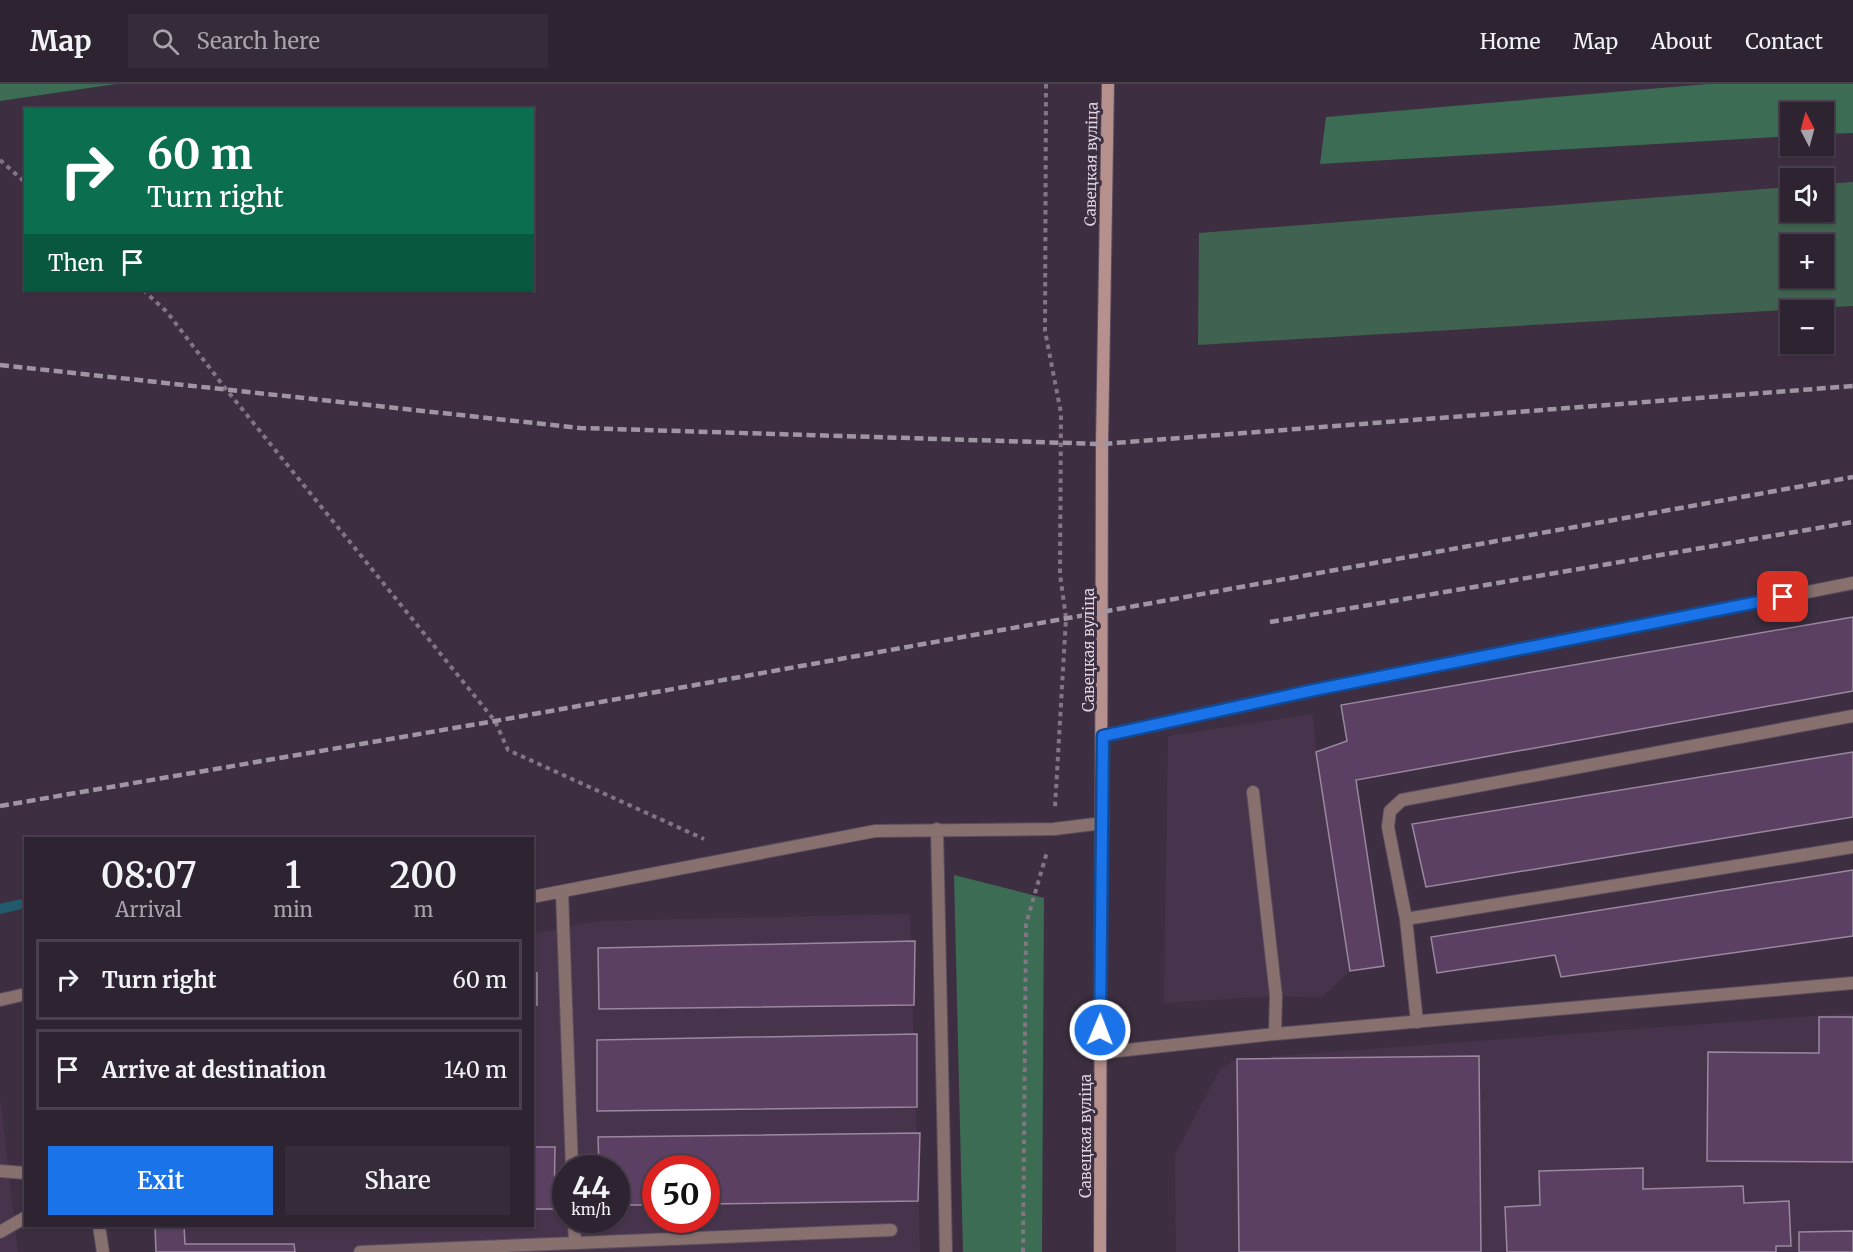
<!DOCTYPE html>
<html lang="en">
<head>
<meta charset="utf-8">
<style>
	:root { --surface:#2e2331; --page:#362b39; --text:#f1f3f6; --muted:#a7a4ab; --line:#49404d; --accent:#1a73e8 }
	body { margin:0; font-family:Merriweather,serif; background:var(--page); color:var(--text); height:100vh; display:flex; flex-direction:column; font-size:22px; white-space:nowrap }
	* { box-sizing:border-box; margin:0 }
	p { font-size:20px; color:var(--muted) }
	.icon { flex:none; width:33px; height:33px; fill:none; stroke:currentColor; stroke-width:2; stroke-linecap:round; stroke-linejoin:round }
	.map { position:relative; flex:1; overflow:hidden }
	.panel { position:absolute; left:24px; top:753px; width:510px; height:390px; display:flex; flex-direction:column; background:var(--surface); border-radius:0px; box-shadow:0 2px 4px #0004,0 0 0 2px var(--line) }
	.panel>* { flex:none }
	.guide { position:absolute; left:24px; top:24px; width:510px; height:183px; border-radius:0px; box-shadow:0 2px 4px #0004,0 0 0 2px var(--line); background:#0b6e4f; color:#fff; overflow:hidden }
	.needle { width:39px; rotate:354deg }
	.fabs { position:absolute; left:1780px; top:18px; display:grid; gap:12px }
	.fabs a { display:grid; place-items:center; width:54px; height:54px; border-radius:0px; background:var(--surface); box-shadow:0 2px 4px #0004,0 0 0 2px var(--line); font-size:30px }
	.speed { position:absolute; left:552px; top:1071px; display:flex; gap:12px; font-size:30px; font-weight:700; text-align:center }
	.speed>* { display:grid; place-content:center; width:78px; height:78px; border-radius:50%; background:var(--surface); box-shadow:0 2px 4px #0004,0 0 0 2px var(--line); line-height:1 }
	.speed small { font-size:15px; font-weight:400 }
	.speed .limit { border:9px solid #d22; background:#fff; color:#111 }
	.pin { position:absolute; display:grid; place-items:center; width:51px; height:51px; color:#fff; margin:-26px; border-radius:12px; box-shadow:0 3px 9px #0006 }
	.me { position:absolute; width:66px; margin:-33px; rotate:1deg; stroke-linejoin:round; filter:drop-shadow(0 0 4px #0008) }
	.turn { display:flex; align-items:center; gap:21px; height:126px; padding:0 24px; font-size:27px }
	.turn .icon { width:78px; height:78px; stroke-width:2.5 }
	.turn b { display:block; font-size:42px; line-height:51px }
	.then { display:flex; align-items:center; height:57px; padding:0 24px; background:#0003; gap:12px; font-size:22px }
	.eta { display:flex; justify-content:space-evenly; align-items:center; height:102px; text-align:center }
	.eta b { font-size:36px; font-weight:600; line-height:42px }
	.action { display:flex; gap:12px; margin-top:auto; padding:12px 24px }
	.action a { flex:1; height:69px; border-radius:0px; background:var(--accent); color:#fff; font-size:24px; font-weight:600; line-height:69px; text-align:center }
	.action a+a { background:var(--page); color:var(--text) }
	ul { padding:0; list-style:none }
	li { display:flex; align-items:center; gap:18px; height:81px; margin:0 12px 9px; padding:0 12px; border:3px solid var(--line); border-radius:0px }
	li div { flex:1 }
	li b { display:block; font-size:22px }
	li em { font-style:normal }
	header { display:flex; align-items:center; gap:36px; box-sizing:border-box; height:84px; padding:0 30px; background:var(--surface); border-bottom:2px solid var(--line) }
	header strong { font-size:28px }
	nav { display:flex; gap:33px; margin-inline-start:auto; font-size:21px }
	.search { width:420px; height:54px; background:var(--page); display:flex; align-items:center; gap:15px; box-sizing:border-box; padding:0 21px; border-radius:0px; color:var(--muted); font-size:22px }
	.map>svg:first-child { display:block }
	.built { fill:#47344c; fill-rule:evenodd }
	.green { fill:#406250; fill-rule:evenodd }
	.forest { fill:#3c6c53 }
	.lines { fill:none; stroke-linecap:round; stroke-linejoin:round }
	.stream { stroke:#215b6d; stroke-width:10 }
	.building { fill:#5c4063; stroke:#99889e; stroke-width:1.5 }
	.lane-casing { stroke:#5a4d5e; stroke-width:14 }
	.street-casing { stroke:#5a4d5e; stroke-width:14 }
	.secondary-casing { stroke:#5a4d5e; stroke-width:14 }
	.path { stroke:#827685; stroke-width:4; stroke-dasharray:4.5 4.5; stroke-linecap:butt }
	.lane { stroke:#87706d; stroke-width:12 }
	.street { stroke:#87706d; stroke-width:12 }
	.secondary { stroke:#b5908c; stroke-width:12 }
	.rail { stroke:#a095a3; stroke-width:4.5; stroke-dasharray:9 4.5; stroke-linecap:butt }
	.route-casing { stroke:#114b97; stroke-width:15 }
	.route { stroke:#1a73e8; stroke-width:10 }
	.labels { text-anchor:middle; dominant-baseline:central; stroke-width:6; stroke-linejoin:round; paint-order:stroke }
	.street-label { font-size:15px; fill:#ded5e1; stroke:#3d2f41 }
</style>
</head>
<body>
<header>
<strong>Map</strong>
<div class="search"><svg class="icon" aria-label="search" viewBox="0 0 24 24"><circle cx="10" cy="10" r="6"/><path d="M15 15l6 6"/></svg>Search here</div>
<nav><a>Home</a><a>Map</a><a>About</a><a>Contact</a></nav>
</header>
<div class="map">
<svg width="1853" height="1168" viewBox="0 0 1853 1168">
	<rect width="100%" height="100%" fill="#3d2f41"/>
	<path class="built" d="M1313 630 1316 668 1350 887 1322 913 1276 912 1164 919 1168 652Z
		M910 830 920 1168H156L155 1142H532V889H537L533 875V850L598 837ZM566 1084H616V1136H566ZM656 1084H706V1136H656Z
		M1853 929V1168H1176L1175 1071 1220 985 1237 975Z
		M0 1012 18 1168H0Z"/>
	<path class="green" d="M1853 98V222L1198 261 1199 149 1791 103V128H1824V100ZM1791 160H1824V194H1791Z"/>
	<path class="forest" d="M0 0H116L0 17Z
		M1707 0H1853V49L1824 50V28H1791V52L1320 80 1326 33Z
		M954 791 1044 814 1042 1168H963Z"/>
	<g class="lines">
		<path class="stream" d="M0 825 26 819"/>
	</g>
	<path class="building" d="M1853 533V607L1356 696 1384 882 1350 887 1316 668 1347 657 1341 621Z
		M1853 668V733L1426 803 1412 740Z
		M1853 786V852L1561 893 1555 871 1437 889 1431 853Z
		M915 857 914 921 599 925 598 864Z
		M532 889H537V921H532Z
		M1819 933H1853V1078L1707 1077 1708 968 1819 969Z
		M917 950V1023L597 1027V956Z
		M1479 972 1481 1168H1239L1237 975Z
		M920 1049 918 1117 706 1120V1084H656V1121H616V1084H599L598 1053Z
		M532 1063H555L554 1125H532Z
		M1643 1084V1105L1743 1102 1744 1119 1789 1117 1791 1162H1776V1168H1507L1505 1123 1540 1121 1539 1087Z
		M155 1142H184L185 1160H294L295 1168H156Z
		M1853 1147V1168H1799V1148Z"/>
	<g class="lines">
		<g class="lane-casing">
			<path id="lane" d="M1103 652 1314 606 1853 499
				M1253 708 1276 912 1275 950
				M937 745 946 1168
				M562 808 572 1084
				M532 813 875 747 1054 745 1103 739
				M1406 835 1853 763
				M0 916 26 910
				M1417 938 1406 835 1388 743 1390 727 1402 716 1853 632
				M0 1087 26 1089
				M574 1136 575 1159
				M99 1142 103 1168
				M0 1148 26 1133
				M360 1168 891 1146"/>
		</g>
		<g class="street-casing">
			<path id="street" d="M1099 969 1275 950 1853 899"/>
		</g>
		<g class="secondary-casing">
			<path id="secondary" d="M1100 1168 1102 360 1108 0"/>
		</g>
		<path class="path" d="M1046 0 1045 247 1061 329 1060 490 1066 534 1055 723
			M0 76 26 99
			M143 206 167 228 225 304 495 637 508 666 704 755
			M1023 1168 1026 840 1047 768"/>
		<use href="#lane" class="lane"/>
		<use href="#street" class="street"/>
		<use href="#secondary" class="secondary"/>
		<path class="rail" d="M0 281 580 344 1102 360 1853 302
			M1270 538 1853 438
			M0 722 495 637 1853 393"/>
	</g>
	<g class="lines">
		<g class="route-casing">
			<path id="route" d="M1100 946 1103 652 1314 606 1783 513"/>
		</g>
		<use href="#route" class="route"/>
	</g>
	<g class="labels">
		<g class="street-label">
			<text transform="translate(1091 80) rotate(-89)">Савецкая вуліца</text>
			<text transform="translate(1088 566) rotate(-90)">Савецкая вуліца</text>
			<text transform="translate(1085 1052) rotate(-90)">Савецкая вуліца</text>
		</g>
	</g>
</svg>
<div class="fabs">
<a><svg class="needle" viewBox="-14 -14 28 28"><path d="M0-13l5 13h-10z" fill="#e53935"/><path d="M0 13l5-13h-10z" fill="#a7a4ab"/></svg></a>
<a><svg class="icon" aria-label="sound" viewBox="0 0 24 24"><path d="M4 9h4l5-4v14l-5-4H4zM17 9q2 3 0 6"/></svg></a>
<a>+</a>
<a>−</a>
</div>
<div class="speed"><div>44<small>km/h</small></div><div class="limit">50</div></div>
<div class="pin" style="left:1783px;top:513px;background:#d93025"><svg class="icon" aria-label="arrive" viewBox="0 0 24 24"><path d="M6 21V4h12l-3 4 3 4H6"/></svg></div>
<svg class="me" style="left:1100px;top:946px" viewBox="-20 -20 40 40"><circle r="17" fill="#1a73e8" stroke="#fff" stroke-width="3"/><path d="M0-11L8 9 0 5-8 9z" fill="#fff"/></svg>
<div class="guide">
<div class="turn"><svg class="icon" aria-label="right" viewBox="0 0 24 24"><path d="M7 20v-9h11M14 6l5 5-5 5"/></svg><div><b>60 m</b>Turn right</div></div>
<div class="then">Then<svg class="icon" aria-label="arrive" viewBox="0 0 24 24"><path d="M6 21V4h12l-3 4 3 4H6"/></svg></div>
</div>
<section class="panel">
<div class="eta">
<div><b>08:07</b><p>Arrival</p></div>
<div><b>1</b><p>min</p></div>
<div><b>200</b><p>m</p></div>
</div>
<ul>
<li><svg class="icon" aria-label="right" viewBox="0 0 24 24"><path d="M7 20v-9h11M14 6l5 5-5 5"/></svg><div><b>Turn right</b></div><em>60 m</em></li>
<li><svg class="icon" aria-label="arrive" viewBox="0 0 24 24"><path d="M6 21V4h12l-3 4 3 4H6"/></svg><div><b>Arrive at destination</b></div><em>140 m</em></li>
</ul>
<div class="action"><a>Exit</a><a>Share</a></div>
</section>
</div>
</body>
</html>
